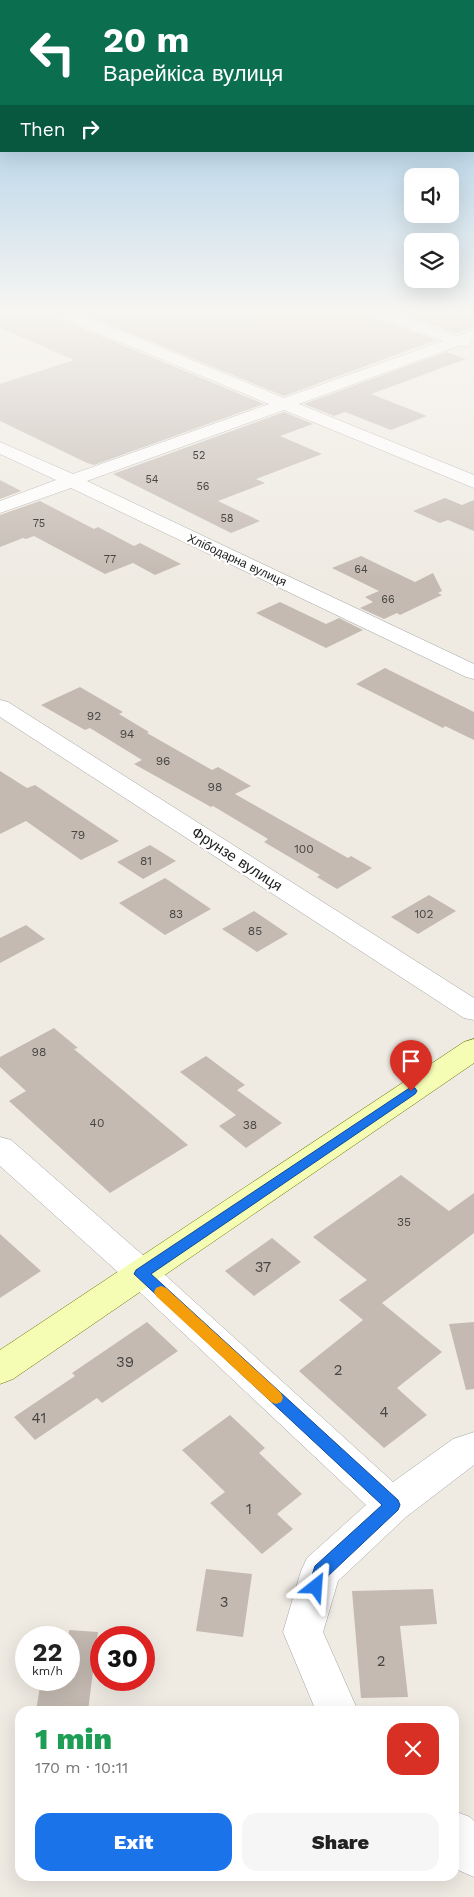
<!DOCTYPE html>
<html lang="en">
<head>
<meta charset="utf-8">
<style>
	:root { --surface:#fff; --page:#f6f6f6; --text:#222; --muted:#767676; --accent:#1a73e8 }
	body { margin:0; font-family:"Work Sans",sans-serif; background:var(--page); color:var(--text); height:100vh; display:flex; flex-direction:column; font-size:19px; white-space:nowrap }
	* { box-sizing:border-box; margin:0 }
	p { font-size:16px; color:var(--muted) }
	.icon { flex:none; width:28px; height:28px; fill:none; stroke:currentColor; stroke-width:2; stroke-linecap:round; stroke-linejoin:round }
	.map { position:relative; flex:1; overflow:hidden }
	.sheet { position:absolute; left:15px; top:1706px; width:444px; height:175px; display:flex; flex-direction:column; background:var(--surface); border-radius:15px; box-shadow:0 5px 20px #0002 }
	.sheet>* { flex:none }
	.hud { position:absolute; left:0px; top:0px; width:475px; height:152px; box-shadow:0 5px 20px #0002; background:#0b6e4f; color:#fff; overflow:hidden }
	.fabs { position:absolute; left:404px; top:168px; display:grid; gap:10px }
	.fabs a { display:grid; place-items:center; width:55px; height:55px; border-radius:10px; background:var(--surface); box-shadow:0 5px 20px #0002; font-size:25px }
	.speed { position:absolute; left:15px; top:1626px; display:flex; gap:10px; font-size:25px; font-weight:700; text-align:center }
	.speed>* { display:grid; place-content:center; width:65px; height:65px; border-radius:50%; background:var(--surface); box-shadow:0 5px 20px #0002; line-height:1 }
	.speed small { font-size:12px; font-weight:400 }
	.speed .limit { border:8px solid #d22; background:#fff; color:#111 }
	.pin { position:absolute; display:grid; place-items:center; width:42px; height:42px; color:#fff; margin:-51px -21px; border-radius:50% 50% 50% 0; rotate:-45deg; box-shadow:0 0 5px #0007 }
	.pin .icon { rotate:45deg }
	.me { position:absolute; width:55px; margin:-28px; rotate:28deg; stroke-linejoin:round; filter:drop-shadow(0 0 4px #0008) }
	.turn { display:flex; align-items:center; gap:18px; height:105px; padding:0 20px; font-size:22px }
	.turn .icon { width:65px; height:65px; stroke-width:2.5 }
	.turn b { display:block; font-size:35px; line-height:42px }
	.then { display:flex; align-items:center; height:48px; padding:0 20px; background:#0003; gap:10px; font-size:19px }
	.round { display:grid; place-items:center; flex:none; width:52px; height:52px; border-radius:15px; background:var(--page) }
	.headline { display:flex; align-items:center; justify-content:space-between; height:85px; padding:0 20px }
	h1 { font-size:30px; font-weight:800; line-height:38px; color:#1e9e55 }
	.action { display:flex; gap:10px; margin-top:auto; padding:10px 20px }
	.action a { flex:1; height:58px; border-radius:15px; background:var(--accent); color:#fff; font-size:20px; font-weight:800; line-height:58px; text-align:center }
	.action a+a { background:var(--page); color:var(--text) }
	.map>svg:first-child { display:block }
	.building { fill:#c4bab2 }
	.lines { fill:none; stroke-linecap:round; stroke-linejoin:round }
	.street-casing { stroke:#a4a4a4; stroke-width:1 }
	.secondary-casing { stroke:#677801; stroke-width:1 }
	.street { fill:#fff; fill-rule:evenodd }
	.secondary { fill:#f5fcb4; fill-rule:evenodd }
	.route { fill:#1a73e8; stroke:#114b97 }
	.slow { fill:#f59e0b }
	.labels { text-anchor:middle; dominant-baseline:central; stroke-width:4.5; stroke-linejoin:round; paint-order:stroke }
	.far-number-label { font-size:11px; fill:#474442 }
	.far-street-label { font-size:12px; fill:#1d1d1d; stroke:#fff }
	.number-label { font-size:12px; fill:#474442 }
	.street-label { font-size:15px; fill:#1d1d1d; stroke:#fff }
	.near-number-label { font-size:15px; fill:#474442 }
</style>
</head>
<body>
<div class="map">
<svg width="474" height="1897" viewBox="0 0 474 1897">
	<rect width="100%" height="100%" fill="#efebe3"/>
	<path class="building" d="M0 315H59L62 320 264 404 94 465 87 463 0 421V384L74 360 0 328Z
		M86 315H376L379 320 436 340 284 396Z
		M404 315H474V327L456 333Z
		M446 352 466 359 371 394 427 416 391 430 345 412 334 416 304 404Z
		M284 412 313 424 280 436 322 454 256 479 265 483 218 501 260 521 231 533 113 474Z
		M0 480 21 491 0 499Z
		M445 498 462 505 474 500V531L448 520 440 523 413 511Z
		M40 501 94 529 98 527 134 546 140 543 181 564 155 575 133 563 105 574 34 536 26 539 23 538 0 547V515Z
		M361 556 415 582 433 573 442 591 438 593 442 595 400 615 397 613 384 619 360 608 373 602 365 597 379 591 332 568Z
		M280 602 326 624 339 618 363 630 326 648 256 613Z
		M385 668 474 712V740L445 726 443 728 356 684Z
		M80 687 123 712 119 714 149 732 147 733 212 770 218 767 251 786 235 794 348 858 351 856 372 868 337 889 317 877 320 875 264 842 268 839 213 806 211 807 134 764 142 760 90 728 85 730 41 705Z
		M0 771 27 788 35 785 119 841 81 860 26 821 0 834Z
		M150 845 176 861 143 879 117 862Z
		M165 878 211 909 165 935 119 903Z
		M429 895 456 911 418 934 391 917Z
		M254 911 288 934 257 952 222 929Z
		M26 925 45 939 0 963V938Z
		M54 1028 78 1048 74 1049 188 1145 110 1193 9 1101 26 1091 0 1067V1057Z
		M206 1056 245 1085 237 1090 282 1123 246 1148 219 1126 236 1115 180 1072Z
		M401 1175 449 1211 474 1193V1233L382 1303 442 1352 397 1388 427 1415 384 1448 299 1371 363 1320 339 1300 367 1280 313 1237Z
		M0 1234 41 1271 0 1298Z
		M272 1238 301 1262 254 1296 225 1271Z
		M147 1322 178 1351 102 1403 97 1398 35 1440 14 1417 75 1376 72 1373Z
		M474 1322V1389L466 1390 449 1324Z
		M230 1415 265 1448 259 1453 302 1494 277 1514 293 1529 262 1554 210 1503 225 1492 182 1450Z
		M206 1569 252 1574 243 1637 196 1631Z
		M433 1589 437 1624 400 1626 408 1697 361 1698 352 1591Z
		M69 1630 98 1632 88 1711H36L41 1680H69Z"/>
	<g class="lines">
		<g class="street-casing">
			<path id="street" d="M61 315H81L284 398 443 341 380 318 378 315H399L458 336 474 330V340L471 341 470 346H458L299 404 474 475V488L284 410 87 481 474 664V679L466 677 71 488 0 513V501L56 480 0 454V442L73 474 269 404 63 318Z
				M0 700 8 702 474 998V1020L464 1018 0 717Z
				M0 1137 11 1140 153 1264 393 1482 453 1439 474 1432V1465L406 1517 338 1581 323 1632 358 1711H316L283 1632 301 1571 307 1558 366 1505 129 1282 0 1166Z
				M454 1811 470 1817 474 1821V1877L458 1870 454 1865Z"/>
		</g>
		<g class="secondary-casing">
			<path id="secondary" d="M474 1039V1063L13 1379 0 1384V1350L464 1042Z"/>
		</g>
		<use href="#street" class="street"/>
		<use href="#secondary" class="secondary"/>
	</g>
	<linearGradient id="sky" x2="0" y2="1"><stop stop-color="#8bbee4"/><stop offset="0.54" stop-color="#f8f6f2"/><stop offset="1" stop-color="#f8f6f2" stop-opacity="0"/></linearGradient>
	<rect width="474" height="580" fill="url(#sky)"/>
	<path class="route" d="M411 1087 415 1088 417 1091 415 1094 151 1274 398 1500 400 1505 398 1510 328 1576 322 1592 316 1594 310 1592 308 1587 315 1566 382 1505 134 1274 136 1270Z"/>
	<path class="slow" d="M161 1286 166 1288 281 1393 283 1398 281 1402 276 1404 271 1402 156 1296 154 1292 156 1288Z"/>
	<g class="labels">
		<g class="far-number-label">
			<text x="199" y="455">52</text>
			<text x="152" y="479">54</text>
			<text x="203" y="486">56</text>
			<text x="227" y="518">58</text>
			<text x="39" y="523">75</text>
			<text x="110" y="559">77</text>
			<text x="361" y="569">64</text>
			<text x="388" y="599">66</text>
		</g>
		<g class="far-street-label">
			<text transform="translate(237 560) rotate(25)">Хлібодарна вулиця</text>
		</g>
		<g class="number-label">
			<text x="94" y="716">92</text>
			<text x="127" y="734">94</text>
			<text x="163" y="761">96</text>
			<text x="215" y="787">98</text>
			<text x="78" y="835">79</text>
			<text x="304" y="849">100</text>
			<text x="146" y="861">81</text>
			<text x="176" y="914">83</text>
			<text x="424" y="914">102</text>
			<text x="255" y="931">85</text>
			<text x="39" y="1052">98</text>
			<text x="97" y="1123">40</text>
			<text x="250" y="1125">38</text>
			<text x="404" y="1222">35</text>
		</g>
		<g class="street-label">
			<text transform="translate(237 859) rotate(33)">Фрунзе вулиця</text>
		</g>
		<g class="near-number-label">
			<text x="263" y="1267">37</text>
			<text x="125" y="1362">39</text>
			<text x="338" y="1370">2</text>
			<text x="384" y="1412">4</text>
			<text x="39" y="1418">41</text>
			<text x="249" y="1509">1</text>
			<text x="224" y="1602">3</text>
			<text x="381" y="1661">2</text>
		</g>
	</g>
</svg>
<div class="fabs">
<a><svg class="icon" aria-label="sound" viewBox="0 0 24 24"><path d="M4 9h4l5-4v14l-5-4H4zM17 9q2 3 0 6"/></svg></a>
<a><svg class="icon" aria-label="layers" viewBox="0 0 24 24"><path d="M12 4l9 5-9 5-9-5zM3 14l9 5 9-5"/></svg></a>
</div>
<div class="speed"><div>22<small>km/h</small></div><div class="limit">30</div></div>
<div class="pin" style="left:411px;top:1091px;background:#d93025"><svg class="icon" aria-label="arrive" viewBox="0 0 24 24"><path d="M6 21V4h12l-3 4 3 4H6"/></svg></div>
<svg class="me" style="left:316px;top:1587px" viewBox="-20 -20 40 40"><path d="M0-17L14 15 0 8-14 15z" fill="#1a73e8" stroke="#fff" stroke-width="4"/></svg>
<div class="hud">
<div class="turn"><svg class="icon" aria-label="left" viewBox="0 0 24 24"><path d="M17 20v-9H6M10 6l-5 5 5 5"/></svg><div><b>20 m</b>Варейкіса вулиця</div></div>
<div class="then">Then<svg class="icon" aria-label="right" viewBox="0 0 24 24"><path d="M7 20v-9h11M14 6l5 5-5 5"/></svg></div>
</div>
<section class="sheet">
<div class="headline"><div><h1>1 min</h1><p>170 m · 10:11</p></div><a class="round" style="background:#d93025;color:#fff"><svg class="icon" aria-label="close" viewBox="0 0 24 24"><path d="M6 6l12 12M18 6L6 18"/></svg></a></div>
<div class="action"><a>Exit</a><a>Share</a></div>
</section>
</div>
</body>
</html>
